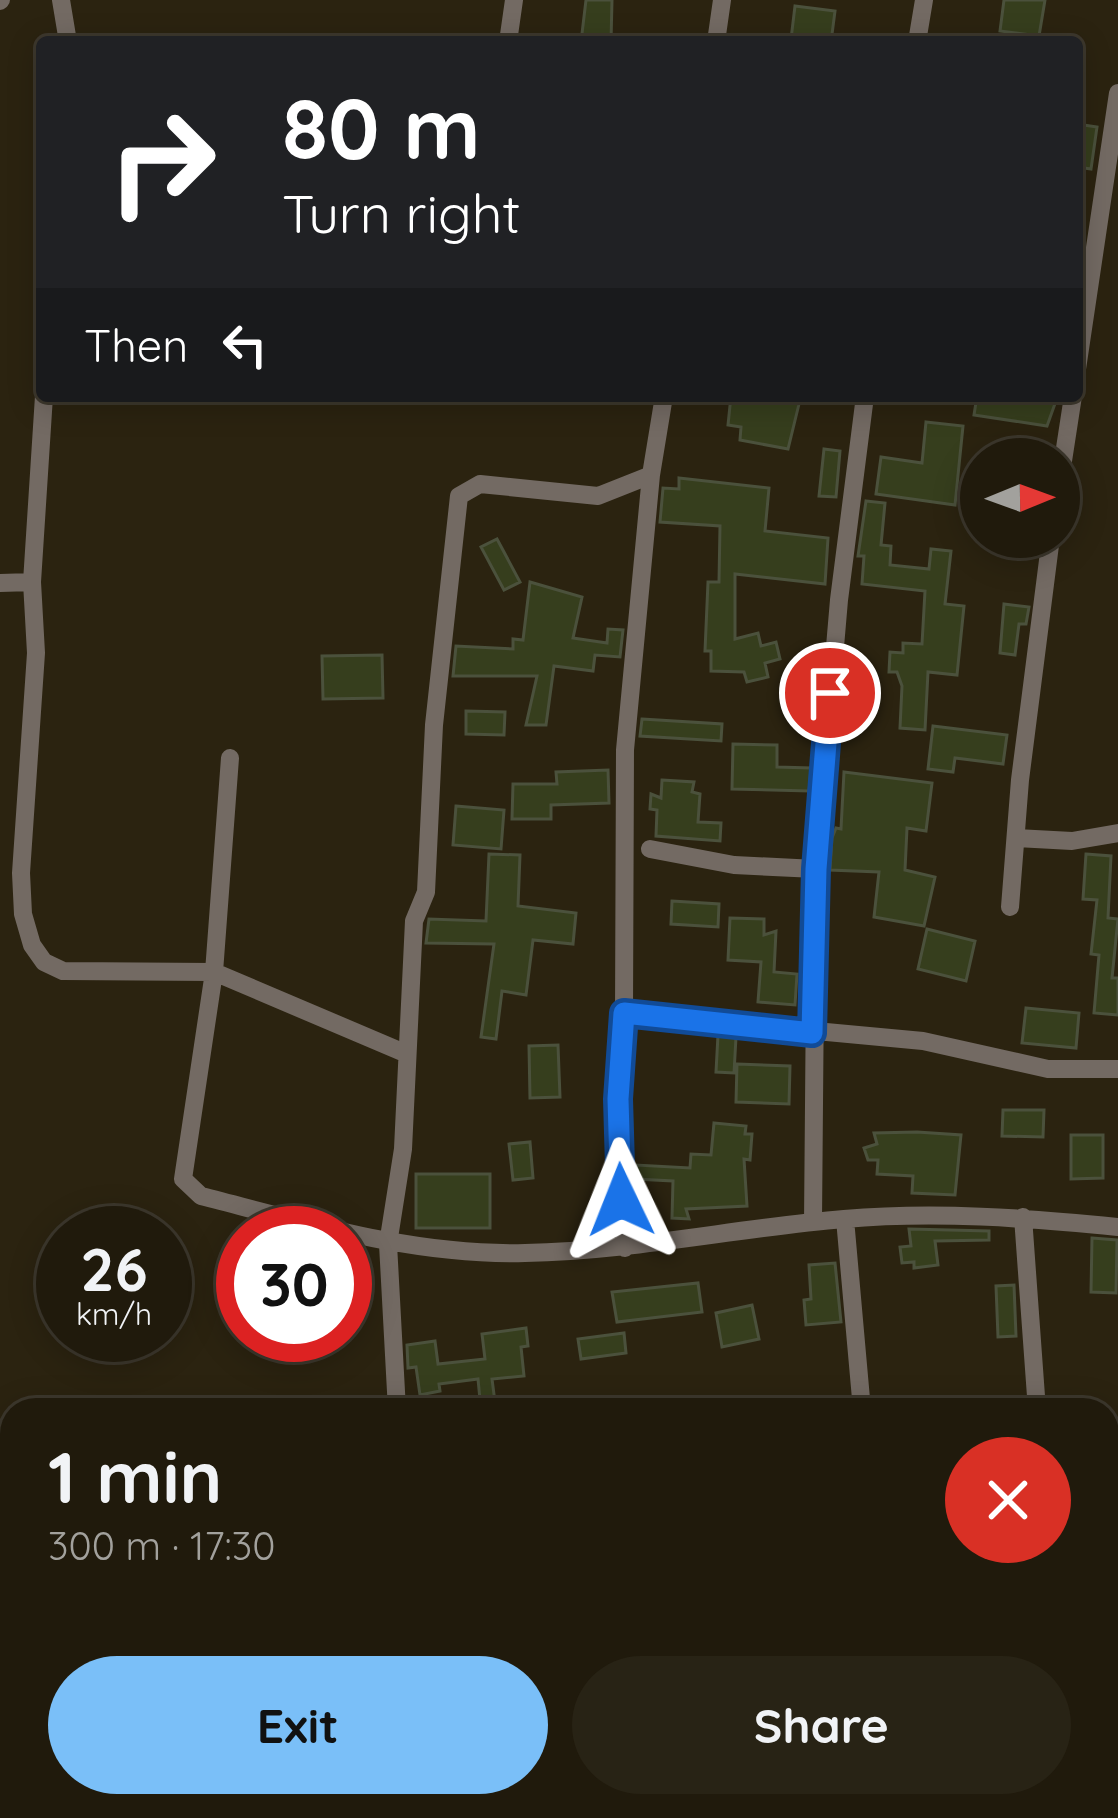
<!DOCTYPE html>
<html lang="en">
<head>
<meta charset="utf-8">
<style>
	:root { --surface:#201a0c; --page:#282315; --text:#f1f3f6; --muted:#a2a19d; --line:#3d382d; --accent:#7abff8 }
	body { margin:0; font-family:Quicksand,sans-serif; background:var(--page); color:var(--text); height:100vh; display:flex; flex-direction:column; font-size:45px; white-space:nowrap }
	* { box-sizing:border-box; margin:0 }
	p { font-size:39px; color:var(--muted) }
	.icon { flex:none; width:66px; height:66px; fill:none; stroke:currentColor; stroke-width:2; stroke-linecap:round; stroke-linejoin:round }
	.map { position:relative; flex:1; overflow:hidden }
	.sheet { position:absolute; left:0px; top:1398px; width:1119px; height:420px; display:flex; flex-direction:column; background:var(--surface); border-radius:36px 36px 0 0; box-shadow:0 6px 30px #0003,0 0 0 3px var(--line) }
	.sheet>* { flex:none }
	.top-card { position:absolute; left:36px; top:36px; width:1047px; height:366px; border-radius:12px; box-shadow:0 6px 30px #0003,0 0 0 3px var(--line); background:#202124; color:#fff; overflow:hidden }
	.needle { width:78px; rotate:89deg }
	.tools { position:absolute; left:960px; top:438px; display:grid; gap:24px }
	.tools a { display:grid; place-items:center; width:120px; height:120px; border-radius:50%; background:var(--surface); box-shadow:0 6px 30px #0003,0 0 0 3px var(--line); font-size:60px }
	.speed { position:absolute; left:36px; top:1206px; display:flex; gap:24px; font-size:60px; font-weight:700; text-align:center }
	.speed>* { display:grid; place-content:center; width:156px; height:156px; border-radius:50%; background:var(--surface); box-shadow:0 6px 30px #0003,0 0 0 3px var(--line); line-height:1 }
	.speed small { font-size:30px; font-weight:400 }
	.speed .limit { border:18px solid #d22; background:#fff; color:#111 }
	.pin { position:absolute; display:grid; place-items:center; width:102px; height:102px; color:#fff; margin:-51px; border:6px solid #fff; border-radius:50%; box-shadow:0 3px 12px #0007 }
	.me { position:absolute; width:132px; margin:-66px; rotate:358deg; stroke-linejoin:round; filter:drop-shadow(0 0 9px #0008) }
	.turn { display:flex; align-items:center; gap:42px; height:252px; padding:0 48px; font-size:54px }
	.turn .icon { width:156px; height:156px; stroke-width:2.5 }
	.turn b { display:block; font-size:84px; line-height:102px }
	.then { display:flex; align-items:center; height:114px; padding:0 48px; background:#0003; gap:24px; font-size:45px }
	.round { display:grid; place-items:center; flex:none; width:126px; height:126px; border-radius:63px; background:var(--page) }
	.overview { display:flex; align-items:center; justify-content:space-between; height:204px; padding:0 48px }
	h1 { font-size:72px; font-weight:700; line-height:90px }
	.primary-button { display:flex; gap:24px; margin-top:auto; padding:24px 48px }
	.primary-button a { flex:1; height:138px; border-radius:72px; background:var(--accent); color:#111; font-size:48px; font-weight:700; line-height:138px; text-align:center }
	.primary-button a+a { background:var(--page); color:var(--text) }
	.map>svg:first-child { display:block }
	.building { fill:#363e1d; stroke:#4b513c; stroke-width:3 }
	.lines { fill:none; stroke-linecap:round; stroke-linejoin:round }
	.street { stroke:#736a63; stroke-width:18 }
	.route-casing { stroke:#114b97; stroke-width:30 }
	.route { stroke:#1a73e8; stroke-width:21 }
</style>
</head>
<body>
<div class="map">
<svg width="1118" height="1818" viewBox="0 0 1118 1818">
	<rect width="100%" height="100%" fill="#2b2310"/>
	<path class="building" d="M586 0H612L611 42H581Z
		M1004 0H1045L1039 36 1000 31Z
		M795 6 835 11 831 42 791 39Z
		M1077 124 1097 127 1091 169 1077 167Z
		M731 396H762L799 404 788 449 740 440 741 427 728 425Z
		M977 396 1044 399 1057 398 1047 426 974 415Z
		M926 422 963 426 955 505 876 494 881 457 922 463Z
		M824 449 840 451 836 497 819 496Z
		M679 478 769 488 765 531 828 538 825 584 735 574V639L758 633 761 646 776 642 780 659 765 663 768 677 747 682 744 672 711 671V651H705L708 582H719L720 526 660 522 663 488 679 489Z
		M866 501 885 503 881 545 891 546 890 565 929 569 931 549 951 551 945 604 964 606 957 675 928 672 925 730 900 728 902 686 897 672H889L890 652 903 653V643L922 644 925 591 862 584 864 556H858Z
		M497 539 520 582 504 590 481 547Z
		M530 582 582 597 573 638 607 643 608 629 623 630 620 657 595 655 593 671 554 666 546 725H526L537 676H453L456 646 513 649V639L523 640Z
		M1004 604 1029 607 1026 624H1019L1015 655 1000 653Z
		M382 655 383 698 323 699 322 656Z
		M466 711 505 712 504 735 466 734Z
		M642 719 722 724 721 741 640 736Z
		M933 726 1007 735 1003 764 955 758 953 772 928 769Z
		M733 744 777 745V767L811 768 809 791 732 789Z
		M608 770 609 803 551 805V819H512L513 784H557L556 772Z
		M844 772 932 783 926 831 907 828 905 870 935 877 924 926 874 917 879 872 830 870 832 838 836 828 841 829Z
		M662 780 694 782 692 792 700 794 698 822 721 823 720 841 656 836 657 810 650 809 651 794 661 798Z
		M456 806 504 810 501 849 453 845Z
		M489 854 520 855 518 906 576 913 573 944 533 940 526 995 502 991 496 1039 481 1037 494 944 426 943 429 919 486 921Z
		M1086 854 1111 856 1108 918 1118 919 1112 978H1118V1015L1094 1013 1099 955 1091 954 1097 900 1083 899Z
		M672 901 719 904 718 927 671 924Z
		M730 918 764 919V935L776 931 774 972 797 974 795 1005 758 1002 761 962 728 960Z
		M927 929 975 941 966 981 918 969Z
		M1026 1008 1079 1013 1076 1048 1022 1043Z
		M718 1035 736 1037 734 1073 716 1072Z
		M558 1045 560 1097 530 1098 529 1046Z
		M737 1064 790 1066 789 1104 736 1102Z
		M1003 1110H1044L1043 1137 1002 1136Z
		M714 1123 746 1126 745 1134H752L750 1160 744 1159 747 1206 686 1209 689 1219 672 1218 673 1181 635 1179 636 1165 690 1168 691 1154 711 1155Z
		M917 1132 961 1135 955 1195 912 1193 913 1176 877 1174 878 1160H868L864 1148 877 1144 874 1133Z
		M1071 1135H1103V1178L1071 1179Z
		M530 1142 533 1178 513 1180 509 1144Z
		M416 1174H490V1228H416Z
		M909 1229 989 1231V1240L935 1241 938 1265 914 1268V1262L902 1263 900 1247 911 1246Z
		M1092 1238 1117 1240 1116 1293 1091 1292Z
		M835 1263 841 1322 806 1325 804 1300 811 1299 809 1265Z
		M698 1283 702 1312 617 1322 612 1292Z
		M1014 1285 1016 1336 998 1337 996 1286Z
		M752 1305 759 1339 722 1347 716 1313Z
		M526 1328 528 1346 521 1347 524 1376 492 1379 496 1410H481L478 1379 439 1384 440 1391 420 1395 416 1367 408 1368 407 1345 435 1341 438 1364 485 1359 482 1334Z
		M624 1333 626 1353 581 1359 578 1339Z"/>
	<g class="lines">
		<path class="street" d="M61 0 68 42
			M0 1 1 0
			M508 42 514 0
			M716 42 722 0
			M917 42 924 0
			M1077 369 1118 93
			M44 396 32 582 36 653 21 873 23 914 32 945 44 962 63 971 214 972 407 1054
			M1059 487 1073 396
			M0 583 32 582
			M230 758 214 972 183 1179 201 1196C308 1223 413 1256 525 1253 632 1251 737 1228 844 1219 936 1211 1026 1218 1118 1227
			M1016 838 1072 841 1118 833
			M650 849 734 865 816 869
			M1010 907 1020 780 1051 537
			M624 1013 923 1041 1048 1069H1118
			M1023 1217 1037 1410
			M845 1219 862 1410
			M813 1222 816 869 839 600 865 396
			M625 1248 618 1099 624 1013 625 750 651 475 664 396
			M397 1410 388 1244 403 1149 414 921 426 892 434 725 459 496 480 484 598 496 651 475
			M0 1526 12 1534
			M0 1579 12 1565
			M0 1717 12 1727
			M1096 1806 1101 1818
			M898 1818 912 1806"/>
	</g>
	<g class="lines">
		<g class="route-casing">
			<path id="route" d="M621 1200 618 1099 624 1013 812 1033 816 869 830 693"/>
		</g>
		<use href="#route" class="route"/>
	</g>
</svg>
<div class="tools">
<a><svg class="needle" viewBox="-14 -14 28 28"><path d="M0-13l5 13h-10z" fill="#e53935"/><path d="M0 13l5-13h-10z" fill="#a2a19d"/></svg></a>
</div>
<div class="speed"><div>26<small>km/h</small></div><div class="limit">30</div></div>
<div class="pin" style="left:830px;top:693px;background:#d93025"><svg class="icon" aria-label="arrive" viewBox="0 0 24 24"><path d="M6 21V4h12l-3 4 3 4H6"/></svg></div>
<svg class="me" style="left:621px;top:1200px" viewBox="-20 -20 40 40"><path d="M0-17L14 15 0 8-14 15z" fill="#1a73e8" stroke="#fff" stroke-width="4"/></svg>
<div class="top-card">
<div class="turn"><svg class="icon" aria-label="right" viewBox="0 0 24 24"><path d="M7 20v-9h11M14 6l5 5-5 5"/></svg><div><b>80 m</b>Turn right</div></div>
<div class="then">Then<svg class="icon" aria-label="left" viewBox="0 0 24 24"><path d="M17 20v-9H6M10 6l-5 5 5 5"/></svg></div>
</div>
<section class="sheet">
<div class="overview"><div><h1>1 min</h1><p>300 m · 17:30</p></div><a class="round" style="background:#d93025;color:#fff"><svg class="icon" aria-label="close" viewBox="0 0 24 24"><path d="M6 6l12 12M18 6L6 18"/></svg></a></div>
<div class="primary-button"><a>Exit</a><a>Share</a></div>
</section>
</div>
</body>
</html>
